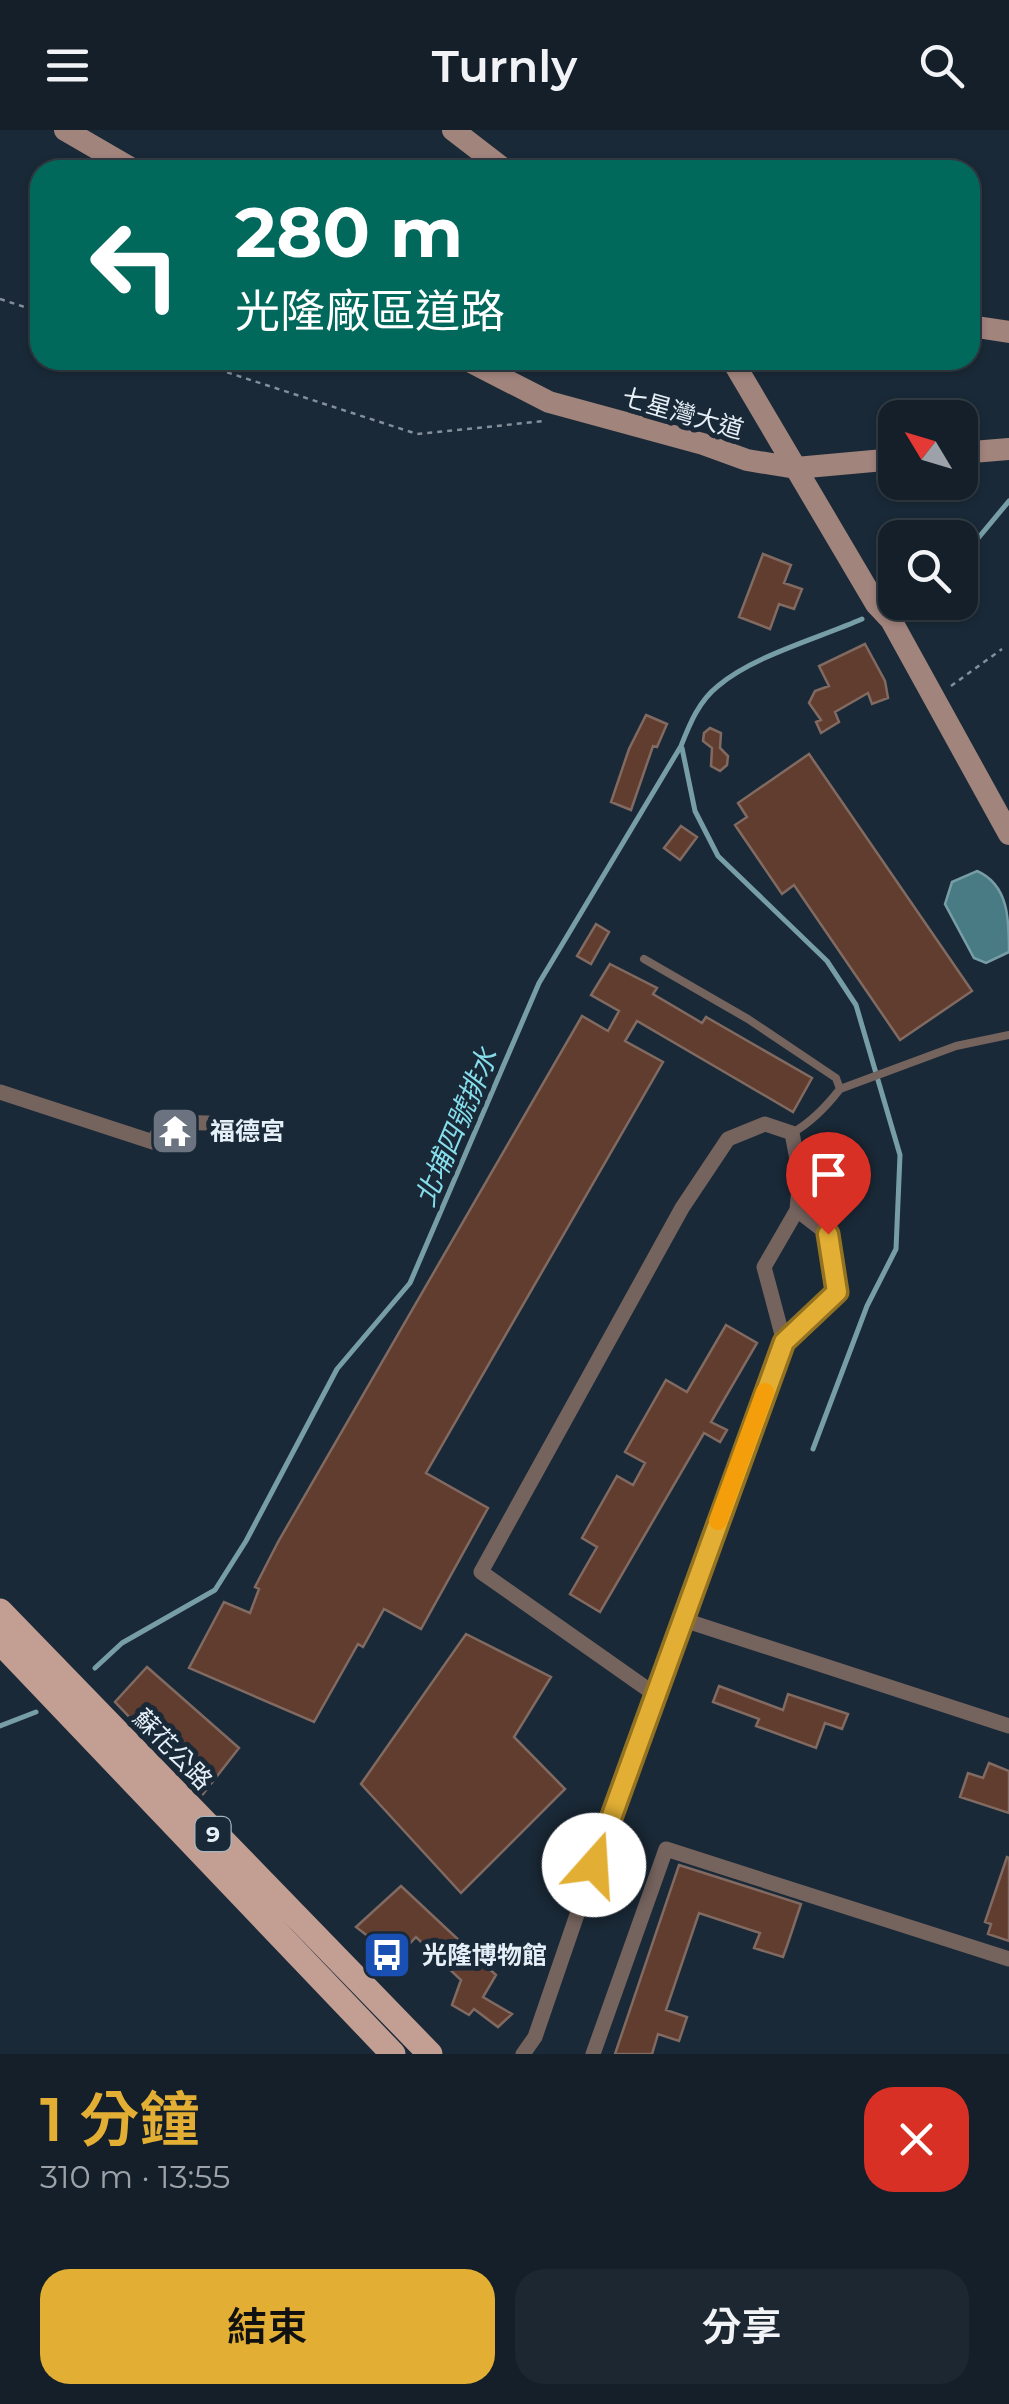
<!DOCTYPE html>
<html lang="zh-TW">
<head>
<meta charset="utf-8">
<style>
	:root { --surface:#141f29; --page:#1d2731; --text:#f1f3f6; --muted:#9da2a8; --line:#333d46; --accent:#e2af34 }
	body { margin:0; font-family:Montserrat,"Noto Sans TC",sans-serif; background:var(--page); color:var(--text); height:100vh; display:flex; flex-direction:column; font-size:38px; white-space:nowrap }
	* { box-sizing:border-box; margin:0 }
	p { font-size:32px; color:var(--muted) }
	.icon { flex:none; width:55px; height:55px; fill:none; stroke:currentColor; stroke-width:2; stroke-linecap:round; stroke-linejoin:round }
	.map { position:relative; height:1924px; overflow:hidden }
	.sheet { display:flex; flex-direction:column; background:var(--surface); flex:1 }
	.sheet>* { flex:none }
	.hud { position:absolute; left:30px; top:30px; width:950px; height:210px; border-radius:30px; box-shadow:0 2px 8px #0004,0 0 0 2px var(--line); background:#00695c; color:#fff; overflow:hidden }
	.needle { width:65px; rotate:308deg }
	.controls { position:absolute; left:878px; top:270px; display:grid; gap:20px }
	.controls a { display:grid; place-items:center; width:100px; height:100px; border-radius:20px; background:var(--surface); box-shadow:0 2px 8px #0004,0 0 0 2px var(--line); font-size:50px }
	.pin { position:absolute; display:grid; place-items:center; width:85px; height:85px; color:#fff; margin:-102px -42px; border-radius:50% 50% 50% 0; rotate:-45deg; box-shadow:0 0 10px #0007 }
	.pin .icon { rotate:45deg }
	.me { position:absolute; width:110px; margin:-55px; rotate:19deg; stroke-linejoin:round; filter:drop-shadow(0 0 8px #0008) }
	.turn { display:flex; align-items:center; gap:35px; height:210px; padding:0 40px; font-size:45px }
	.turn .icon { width:130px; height:130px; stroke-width:2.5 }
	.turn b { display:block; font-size:70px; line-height:85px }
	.round { display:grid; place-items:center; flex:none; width:105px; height:105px; border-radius:30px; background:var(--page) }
	.head { display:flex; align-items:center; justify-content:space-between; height:170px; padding:0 40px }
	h1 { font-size:60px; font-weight:600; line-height:75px; color:var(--accent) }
	.cta { display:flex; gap:20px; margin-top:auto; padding:20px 40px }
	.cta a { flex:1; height:115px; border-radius:30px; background:var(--accent); color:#111; font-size:40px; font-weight:600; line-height:115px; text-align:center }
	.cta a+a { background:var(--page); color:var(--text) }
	header { display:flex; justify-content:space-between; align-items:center; height:130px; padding:0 40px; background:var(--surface); font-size:45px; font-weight:600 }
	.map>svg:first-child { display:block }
	.water { fill:#487b83; stroke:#779ea6; stroke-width:2.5 }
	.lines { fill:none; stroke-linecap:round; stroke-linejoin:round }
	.stream { stroke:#779ea6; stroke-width:5 }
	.building { fill:#613d2f; stroke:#816a61; stroke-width:2.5 }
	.path { stroke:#838f9b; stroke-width:2.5; stroke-dasharray:5 5; stroke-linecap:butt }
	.lane { stroke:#75635e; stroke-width:8 }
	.street { stroke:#75635e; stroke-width:15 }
	.secondary { stroke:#a1847c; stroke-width:22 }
	.primary { stroke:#c39e93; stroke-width:25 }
	.route-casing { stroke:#937222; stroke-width:25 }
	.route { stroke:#e2af34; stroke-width:18 }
	.slow { stroke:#f59e0b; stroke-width:18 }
	.labels { text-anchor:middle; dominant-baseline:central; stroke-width:10; stroke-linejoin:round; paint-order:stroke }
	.shield { fill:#1a2937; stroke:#a8b4be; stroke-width:2.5 }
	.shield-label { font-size:22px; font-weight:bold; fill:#e5eff8 }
	.street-label { font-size:25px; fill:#e5eff8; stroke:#1a2937 }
	.poi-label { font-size:25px; font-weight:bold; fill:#e5eff8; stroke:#1a2937; text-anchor:start }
	.water-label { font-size:28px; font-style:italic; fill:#85dcea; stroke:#1a2937 }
</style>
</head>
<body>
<header><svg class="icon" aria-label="menu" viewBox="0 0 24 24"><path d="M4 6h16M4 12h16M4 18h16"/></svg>Turnly<svg class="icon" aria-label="search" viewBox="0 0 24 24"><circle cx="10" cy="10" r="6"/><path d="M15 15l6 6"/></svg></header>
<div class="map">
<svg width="1009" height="1924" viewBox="0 0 1009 1924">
	<rect width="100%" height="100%" fill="#1a2937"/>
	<path class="water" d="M977 741C1009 755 1009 790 1009 822L986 833 974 828 945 774 952 752Z"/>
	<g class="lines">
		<path class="stream" d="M960 430 1009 371
			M901 474 902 472
			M682 618 695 681 718 726 827 831 856 875 900 1025 896 1119 867 1176 813 1319
			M95 1538 122 1513 215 1460 246 1411 337 1239 410 1153 539 853 681 616C690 593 699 571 718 556 753 526 819 508 862 489
			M0 1596 36 1582"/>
	</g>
	<path class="building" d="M763 424 791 435 784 453 802 459 794 479 779 474 770 499 739 487Z
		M865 514 885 551 888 568 872 574 868 563 835 582 839 592 821 603 816 592 821 590 809 573 815 561 829 556 819 536Z
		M646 585 667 594 657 617 653 616 631 680 611 672 629 619Z
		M710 598 721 603 720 618 728 626 727 635 720 641 711 636 712 618 703 611 704 603Z
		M809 624 972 861 900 910 794 755 782 764 735 695 747 687 738 673Z
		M681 696 697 707 680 730 664 718Z
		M596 794 609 802 591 834 577 826Z
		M610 834 657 858 653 864 702 893 706 887 812 948 793 982 637 891 625 911 663 932 426 1343 488 1378 421 1499 384 1479 363 1517 358 1514 314 1592 189 1538 224 1472 250 1483 259 1459 255 1457 278 1412 582 886 608 901 619 881 591 865Z
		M726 1195 757 1213 711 1292 727 1300 720 1312 704 1303 600 1482 570 1464 597 1417 582 1408 617 1346 633 1355 645 1333 625 1322 666 1250 687 1262Z
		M466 1504 551 1547 514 1607 565 1659 461 1763 361 1654Z
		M147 1537 239 1618 203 1664 115 1572Z
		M719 1556 783 1580 788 1564 848 1584 842 1599 825 1593 816 1618 756 1596 759 1589 713 1572Z
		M989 1633 1009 1641V1683L960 1667 968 1643 983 1648Z
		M1007 1727 1009 1728V1811L988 1804 991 1794 985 1792Z
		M679 1735 801 1774 788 1813 783 1827 754 1818 760 1803 699 1783 666 1880 687 1887 679 1911 658 1904 652 1924H615Z
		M401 1756 496 1845 483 1867 512 1884 498 1897 474 1879 469 1885 452 1875 461 1850 416 1807 396 1828 356 1797Z"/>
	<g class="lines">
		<path class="path" d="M0 169 40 182
			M189 230 417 304 545 291
			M951 556 1002 519"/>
		<path class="lane" d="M644 829 748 889 836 948 840 959C826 977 812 992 792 1003
			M840 959 956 916 1009 905"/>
		<path class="street" d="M0 962 153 1012 164 992 208 993
			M681 1489 1009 1596
			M653 1563 481 1442 682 1078 728 1009 765 994 792 1003 800 1045 797 1080
			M523 1924 535 1907 653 1563 784 1212 837 1162 828 1104 797 1080 764 1137 784 1212
			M593 1924 666 1719 1009 1829"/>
		<path class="secondary" d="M65 0 134 40
			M453 0 505 40
			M970 196 1009 202
			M467 230 549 272 703 314 747 330 796 338 895 329
			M732 230 876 474 891 490 1009 704
			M960 323 1009 319"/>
		<path class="primary" d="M0 1481 430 1924
			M0 1512 393 1924"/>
	</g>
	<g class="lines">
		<g class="route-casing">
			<path id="route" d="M594 1735 784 1212 837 1162 828 1104"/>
		</g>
		<use href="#route" class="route"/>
		<path class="slow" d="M718 1391 765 1262"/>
	</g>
	<defs>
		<g id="temple-square" transform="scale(2.5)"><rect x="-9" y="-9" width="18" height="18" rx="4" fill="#6b7280" stroke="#1a2937"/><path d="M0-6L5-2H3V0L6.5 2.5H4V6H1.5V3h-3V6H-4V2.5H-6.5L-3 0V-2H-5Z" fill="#fff"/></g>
		<g id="bus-square" transform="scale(2.5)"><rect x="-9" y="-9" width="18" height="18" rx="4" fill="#1a4fb4" stroke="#1a2937"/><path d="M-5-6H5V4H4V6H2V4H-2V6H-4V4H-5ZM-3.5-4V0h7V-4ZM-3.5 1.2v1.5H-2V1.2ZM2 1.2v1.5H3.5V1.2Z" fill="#fff"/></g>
	</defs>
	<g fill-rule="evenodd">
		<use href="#temple-square" x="175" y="1001"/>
		<use href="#bus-square" x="387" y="1825"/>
	</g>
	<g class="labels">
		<rect class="shield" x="195.5" y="1687" width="35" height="34" rx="8"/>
		<g class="shield-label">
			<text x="213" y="1704">9</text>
		</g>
		<g class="street-label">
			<text transform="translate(683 283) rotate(16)">七星灣大道</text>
			<text transform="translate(173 1619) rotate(46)">蘇花公路</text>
		</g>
		<g class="poi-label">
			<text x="210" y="1001">福德宮</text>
			<text x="422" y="1825">光隆博物館</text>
		</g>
		<g class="water-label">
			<text transform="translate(456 997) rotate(-67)">北埔四號排水</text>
		</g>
	</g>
</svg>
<div class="controls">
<a><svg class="needle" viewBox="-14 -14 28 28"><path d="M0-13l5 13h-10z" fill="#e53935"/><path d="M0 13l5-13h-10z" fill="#9da2a8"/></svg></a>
<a><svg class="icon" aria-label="search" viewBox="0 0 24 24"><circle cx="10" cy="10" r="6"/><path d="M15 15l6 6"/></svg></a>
</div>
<div class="pin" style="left:828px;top:1104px;background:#d93025"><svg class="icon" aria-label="arrive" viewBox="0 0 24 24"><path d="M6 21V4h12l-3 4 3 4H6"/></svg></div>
<svg class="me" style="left:594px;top:1735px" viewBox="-20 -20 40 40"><circle r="19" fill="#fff"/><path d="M0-13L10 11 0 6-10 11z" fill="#e2af34"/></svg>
<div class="hud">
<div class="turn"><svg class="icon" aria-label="left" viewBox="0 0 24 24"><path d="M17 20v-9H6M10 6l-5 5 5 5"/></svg><div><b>280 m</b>光隆廠區道路</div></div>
</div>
</div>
<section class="sheet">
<div class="head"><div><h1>1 分鐘</h1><p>310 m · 13:55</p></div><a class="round" style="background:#d93025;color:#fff"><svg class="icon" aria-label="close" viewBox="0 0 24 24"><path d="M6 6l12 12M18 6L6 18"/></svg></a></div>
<div class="cta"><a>結束</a><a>分享</a></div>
</section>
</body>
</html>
